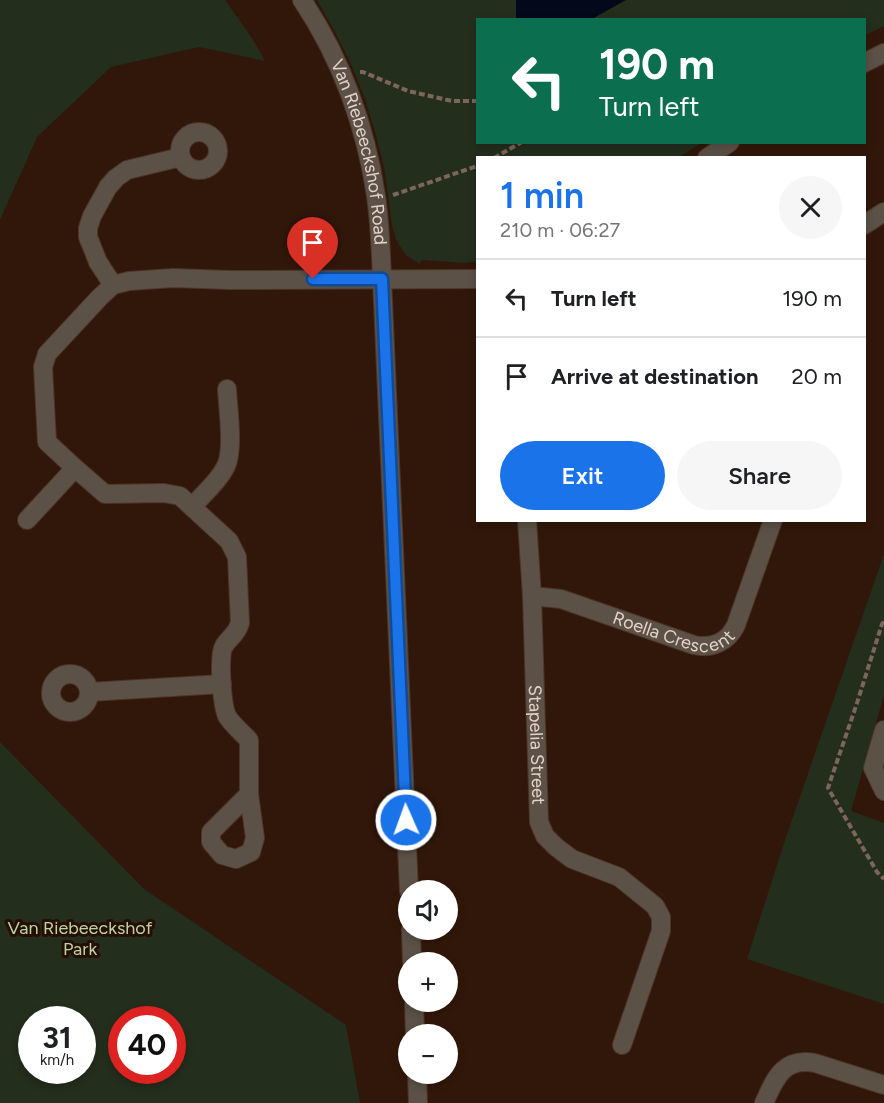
<!DOCTYPE html>
<html lang="en">
<head>
<meta charset="utf-8">
<style>
	:root { --surface:#fff; --page:#f6f6f6; --text:#202124; --muted:#757577; --line:#e0e0e0; --accent:#1a73e8 }
	body { margin:0; font-family:Figtree,sans-serif; background:var(--page); color:var(--text); height:100vh; display:flex; flex-direction:column; font-size:22px; white-space:nowrap }
	* { box-sizing:border-box; margin:0 }
	p { font-size:20px; color:var(--muted) }
	.icon { flex:none; width:33px; height:33px; fill:none; stroke:currentColor; stroke-width:2; stroke-linecap:round; stroke-linejoin:round }
	.map { position:relative; flex:1; overflow:hidden }
	.details { position:absolute; left:476px; top:156px; width:390px; height:366px; display:flex; flex-direction:column; background:var(--surface); border-radius:0px; box-shadow:0 3px 9px #0003 }
	.details>* { flex:none }
	.guide { position:absolute; left:476px; top:18px; width:390px; height:126px; border-radius:0px; box-shadow:0 3px 9px #0003; background:#0b6e4f; color:#fff; overflow:hidden }
	.controls { position:absolute; left:398px; top:880px; display:grid; gap:12px }
	.controls a { display:grid; place-items:center; width:60px; height:60px; border-radius:50%; background:var(--surface); box-shadow:0 3px 9px #0003; font-size:30px }
	.speed { position:absolute; left:18px; top:1006px; display:flex; gap:12px; font-size:30px; font-weight:700; text-align:center }
	.speed>* { display:grid; place-content:center; width:78px; height:78px; border-radius:50%; background:var(--surface); box-shadow:0 3px 9px #0003; line-height:1 }
	.speed small { font-size:15px; font-weight:400 }
	.speed .limit { border:9px solid #d22; background:#fff; color:#111 }
	.pin { position:absolute; display:grid; place-items:center; width:51px; height:51px; color:#fff; margin:-62px -26px; border-radius:50% 50% 50% 0; rotate:-45deg; box-shadow:0 0 6px #0007 }
	.pin .icon { rotate:45deg }
	.me { position:absolute; width:66px; margin:-33px; rotate:358deg; stroke-linejoin:round; filter:drop-shadow(0 0 4px #0008) }
	.turn { display:flex; align-items:center; gap:21px; height:126px; padding:0 24px; font-size:27px }
	.turn .icon { width:78px; height:78px; stroke-width:2.5 }
	.turn b { display:block; font-size:42px; line-height:51px }
	.round { display:grid; place-items:center; flex:none; width:63px; height:63px; border-radius:32px; background:var(--page) }
	.overview { display:flex; align-items:center; justify-content:space-between; height:102px; padding:0 24px }
	h1 { font-size:36px; font-weight:600; line-height:45px; color:var(--accent) }
	.cta { display:flex; gap:12px; margin-top:auto; padding:12px 24px }
	.cta a { flex:1; height:69px; border-radius:36px; background:var(--accent); color:#fff; font-size:24px; font-weight:600; line-height:69px; text-align:center }
	.cta a+a { background:var(--page); color:var(--text) }
	ul { padding:0; list-style:none }
	li { display:flex; align-items:center; gap:18px; height:78px; padding:0 24px; border-top:2px solid var(--line) }
	li div { flex:1 }
	li b { display:block; font-size:22px }
	li em { font-style:normal }
	.map>svg:first-child { display:block }
	.green { fill:#242e1c; fill-rule:evenodd }
	.water { fill:#03081b }
	.lines { fill:none; stroke-linecap:round; stroke-linejoin:round }
	.minor-casing { stroke:#4e3528; stroke-width:20 }
	.path { stroke:#7c6559; stroke-width:4; stroke-dasharray:6 3; stroke-linecap:butt }
	.minor { stroke:#5b5146; stroke-width:18 }
	.route-casing { stroke:#114b97; stroke-width:15 }
	.route { stroke:#1a73e8; stroke-width:10 }
	.labels { text-anchor:middle; dominant-baseline:central; stroke-width:6; stroke-linejoin:round; paint-order:stroke }
	.street-label { font-size:18px; fill:#e5d2c9; stroke:#270e02 }
	.park-label { font-size:18px; fill:#bad6a5; stroke:#270e02 }
</style>
</head>
<body>
<div class="map">
<svg width="884" height="1103" viewBox="0 0 884 1103">
	<rect width="100%" height="100%" fill="#311709"/>
	<path class="green" d="M0 0H225L252 38 265 61 199 47 111 67 37 137 0 220Z
		M317 0H884V26L864 36V20H477V142L701 143 679 157 477 158V261L464 263 422 260 419 264 406 255 396 240 392 225 385 172 376 135 365 99 351 64 334 30Z
		M884 554V695L851 811 884 823V865L883 868 884 870V1004L747 959 786 837Z
		M0 742 144 889 346 1025 360 1103H0ZM32 1020H82V1071H32ZM122 1020H172V1071H122Z"/>
	<path class="water" d="M516 0H626L592 19 516 20Z"/>
	<g class="lines">
		<g class="minor-casing">
			<g id="minor">
				<path id="s1" d="M302 0C341 58 366 127 376 196 380 224 381 251 382 279L409 891"/>
				<path d="M864 63 884 53"/>
				<circle cx="199" cy="151" r="19"/>
				<path d="M707 158 730 142"/>
				<path d="M864 225 884 212"/>
				<path d="M113 285 98 262 88 237V228L92 216 108 187 116 178 127 170 181 157"/>
				<path d="M192 507C203 494 219 481 226 466 234 449 228 409 227 389"/>
				<path d="M27 520 75 468"/>
				<path id="s2" d="M527 520 532 596 539 822 545 836 556 847 572 859 619 877 655 906 661 917V931L622 1045"/>
				<path id="s3" d="M532 596 561 599 694 645C712 649 728 642 736 625L773 520"/>
				<circle cx="70" cy="693" r="19"/>
				<path d="M89 692 222 684"/>
				<path d="M884 730 873 768 884 791"/>
				<path d="M249 794 211 832V842L222 855 236 859 251 852 255 838 249 794V740C243 734 231 723 227 716 222 705 218 655 224 646 230 636 236 636 240 623L237 557 229 541 180 496 164 493 105 494 75 468 47 442 43 367 47 354 100 297 113 285 129 281 173 278 230 280 477 279"/>
				<path d="M411 930 412 963"/>
				<path d="M414 1002 415 1035"/>
				<path d="M417 1074 418 1103"/>
				<path d="M764 1103C775 1079 783 1057 815 1063L884 1085"/>
			</g>
		</g>
		<path class="path" d="M360 72H363L408 91 452 101H477
			M494 158 522 142
			M393 195 477 166
			M884 622 882 624 857 703 828 788 877 872 884 879"/>
		<use href="#minor" class="minor"/>
	</g>
	<g class="lines">
		<g class="route-casing">
			<path id="route" d="M313 279H382L406 820"/>
		</g>
		<use href="#route" class="route"/>
	</g>
	<g class="labels">
		<g class="street-label">
			<text stroke="none"><textPath href="#s1" startOffset="165">Van Riebeeckshof Road</textPath></text>
			<text stroke="none"><textPath href="#s3" startOffset="148">Roella Crescent</textPath></text>
			<text stroke="none"><textPath href="#s2" startOffset="225">Stapelia Street</textPath></text>
		</g>
		<g class="park-label">
			<text x="80" y="928">Van Riebeeckshof<tspan x="80" dy="21">Park</tspan></text>
		</g>
	</g>
</svg>
<div class="controls">
<a><svg class="icon" aria-label="sound" viewBox="0 0 24 24"><path d="M4 9h4l5-4v14l-5-4H4zM17 9q2 3 0 6"/></svg></a>
<a>+</a>
<a>−</a>
</div>
<div class="speed"><div>31<small>km/h</small></div><div class="limit">40</div></div>
<div class="pin" style="left:313px;top:279px;background:#d93025"><svg class="icon" aria-label="arrive" viewBox="0 0 24 24"><path d="M6 21V4h12l-3 4 3 4H6"/></svg></div>
<svg class="me" style="left:406px;top:820px" viewBox="-20 -20 40 40"><circle r="17" fill="#1a73e8" stroke="#fff" stroke-width="3"/><path d="M0-11L8 9 0 5-8 9z" fill="#fff"/></svg>
<div class="guide">
<div class="turn"><svg class="icon" aria-label="left" viewBox="0 0 24 24"><path d="M17 20v-9H6M10 6l-5 5 5 5"/></svg><div><b>190 m</b>Turn left</div></div>
</div>
<section class="details">
<div class="overview"><div><h1>1 min</h1><p>210 m · 06:27</p></div><a class="round"><svg class="icon" aria-label="close" viewBox="0 0 24 24"><path d="M6 6l12 12M18 6L6 18"/></svg></a></div>
<ul>
<li><svg class="icon" aria-label="left" viewBox="0 0 24 24"><path d="M17 20v-9H6M10 6l-5 5 5 5"/></svg><div><b>Turn left</b></div><em>190 m</em></li>
<li><svg class="icon" aria-label="arrive" viewBox="0 0 24 24"><path d="M6 21V4h12l-3 4 3 4H6"/></svg><div><b>Arrive at destination</b></div><em>20 m</em></li>
</ul>
<div class="cta"><a>Exit</a><a>Share</a></div>
</section>
</div>
</body>
</html>
